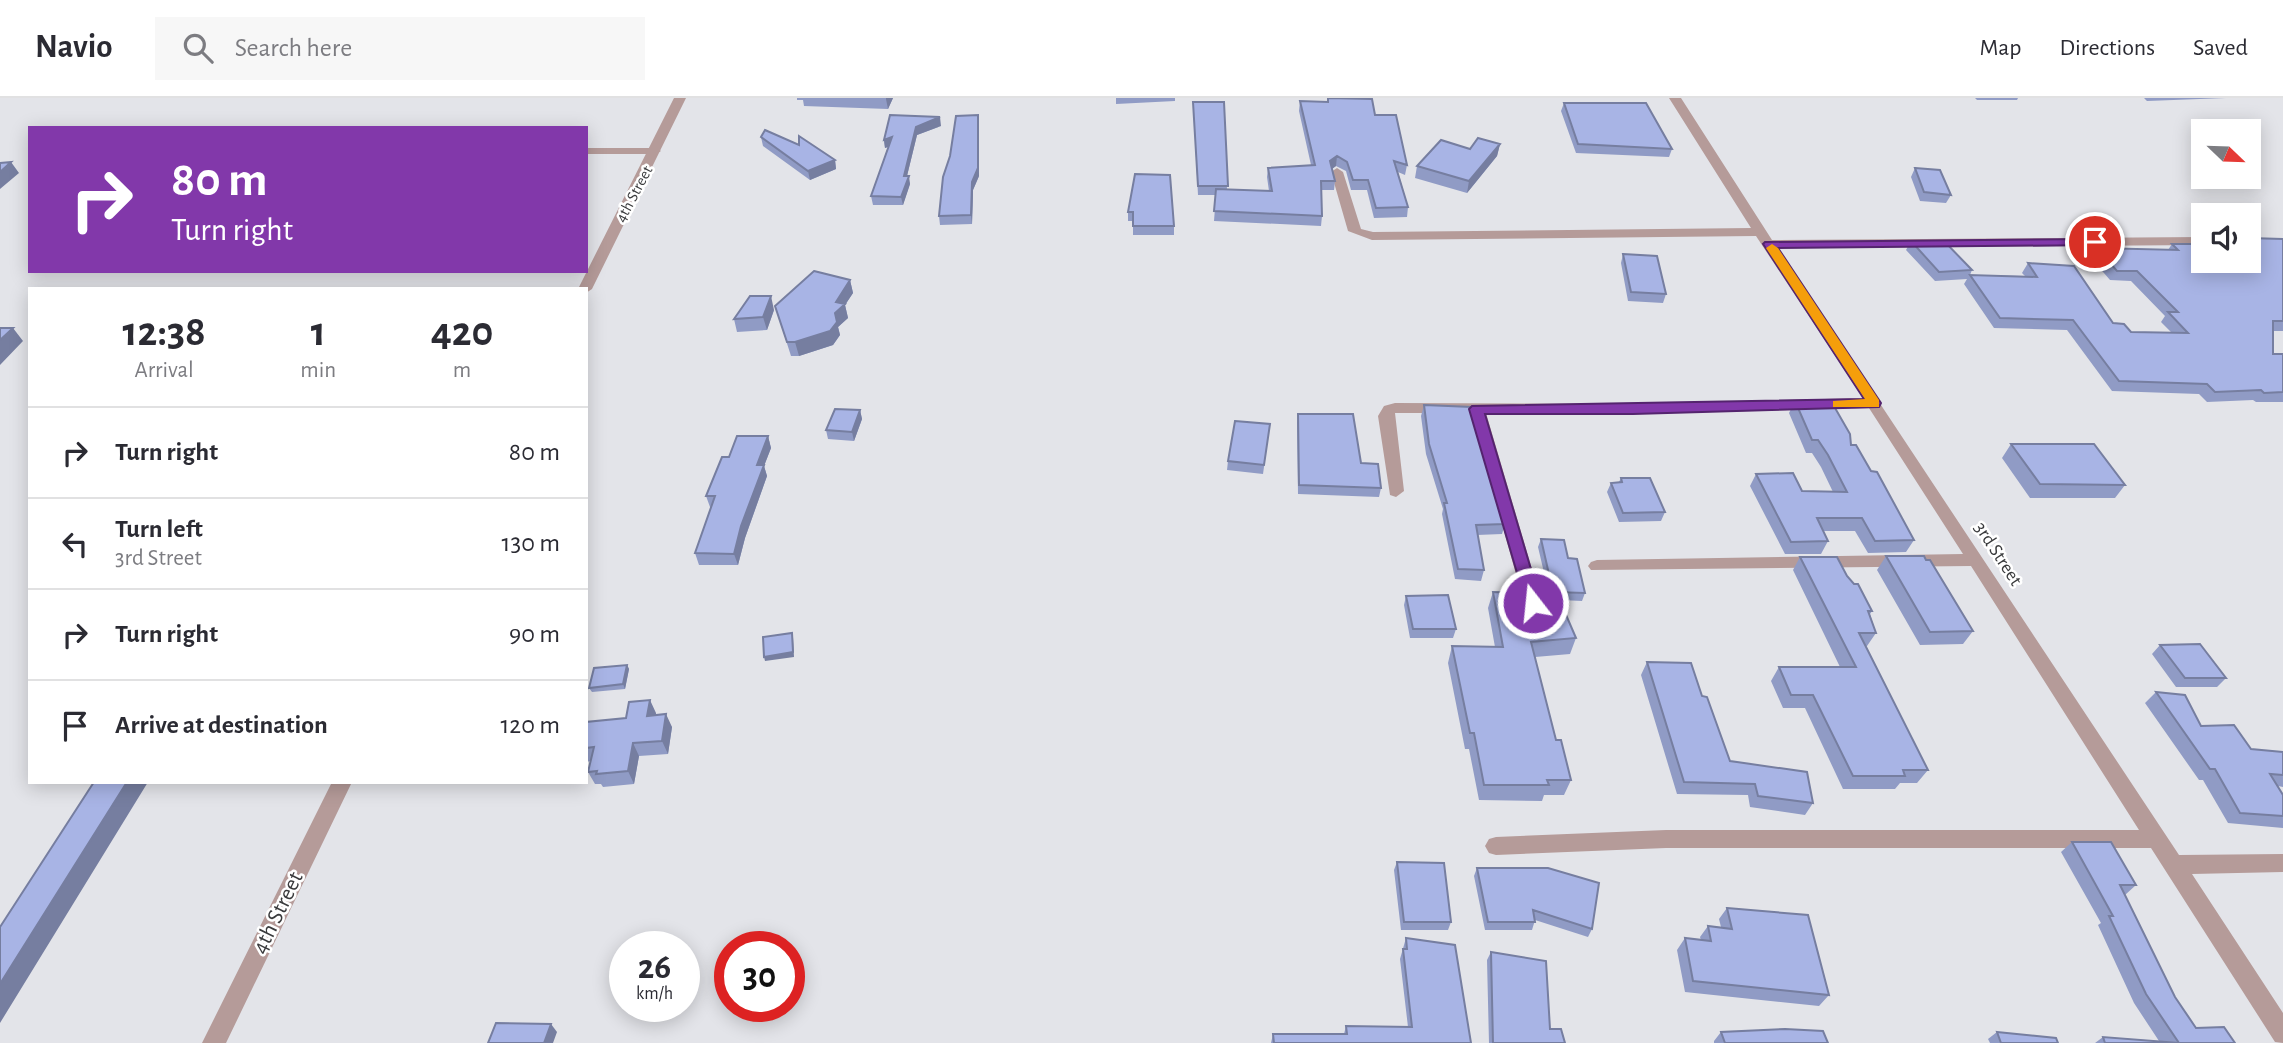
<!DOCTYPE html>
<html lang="en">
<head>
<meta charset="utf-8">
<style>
	:root { --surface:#fff; --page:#f7f7f7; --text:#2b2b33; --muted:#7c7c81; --line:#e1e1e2 }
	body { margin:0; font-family:"Alegreya Sans",sans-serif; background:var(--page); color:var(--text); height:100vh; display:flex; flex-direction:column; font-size:26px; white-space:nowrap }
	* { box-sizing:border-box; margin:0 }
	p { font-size:23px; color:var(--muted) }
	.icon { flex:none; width:38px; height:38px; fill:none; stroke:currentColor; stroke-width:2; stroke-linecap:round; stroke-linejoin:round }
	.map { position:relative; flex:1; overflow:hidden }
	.details { position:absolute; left:28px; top:189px; width:560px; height:497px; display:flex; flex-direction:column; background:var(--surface); border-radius:0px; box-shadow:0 4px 18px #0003 }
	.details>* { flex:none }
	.top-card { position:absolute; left:28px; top:28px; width:560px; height:147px; border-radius:0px; box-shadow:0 4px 18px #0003; background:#8238aa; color:#fff; overflow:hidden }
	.needle { width:46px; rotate:113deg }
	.fabs { position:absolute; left:2191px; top:21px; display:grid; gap:14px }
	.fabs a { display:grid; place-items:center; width:70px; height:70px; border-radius:0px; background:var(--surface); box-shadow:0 4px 18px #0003; font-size:35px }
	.speed { position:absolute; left:609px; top:833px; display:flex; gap:14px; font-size:35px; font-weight:700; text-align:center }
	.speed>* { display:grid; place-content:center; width:91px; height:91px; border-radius:50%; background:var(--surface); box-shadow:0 4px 18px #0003; line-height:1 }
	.speed small { font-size:18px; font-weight:400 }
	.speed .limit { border:10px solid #d22; background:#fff; color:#111 }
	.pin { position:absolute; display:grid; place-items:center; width:60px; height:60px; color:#fff; margin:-30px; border:4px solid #fff; border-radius:50%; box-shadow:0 2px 7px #0007 }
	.me { position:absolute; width:77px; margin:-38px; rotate:344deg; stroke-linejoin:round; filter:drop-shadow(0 0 5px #0008) }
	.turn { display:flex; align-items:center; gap:24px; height:147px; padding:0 28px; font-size:32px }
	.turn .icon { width:91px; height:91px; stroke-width:2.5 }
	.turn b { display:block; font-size:49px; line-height:60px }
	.eta { display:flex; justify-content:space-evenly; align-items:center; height:119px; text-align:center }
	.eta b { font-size:42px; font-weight:700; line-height:49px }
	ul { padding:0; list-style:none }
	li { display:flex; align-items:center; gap:21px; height:91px; padding:0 28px; border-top:2px solid var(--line) }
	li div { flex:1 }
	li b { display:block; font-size:26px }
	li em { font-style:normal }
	header { display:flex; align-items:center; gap:42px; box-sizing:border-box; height:98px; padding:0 35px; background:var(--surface); border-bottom:2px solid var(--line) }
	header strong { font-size:33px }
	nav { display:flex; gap:38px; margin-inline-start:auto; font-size:24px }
	.search { width:490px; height:63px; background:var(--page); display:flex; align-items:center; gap:18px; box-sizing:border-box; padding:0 24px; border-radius:0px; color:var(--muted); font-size:26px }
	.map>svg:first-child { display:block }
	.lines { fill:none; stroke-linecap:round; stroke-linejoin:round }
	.lane { fill:#b59b99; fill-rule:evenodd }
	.street { fill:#b59b99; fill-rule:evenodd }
	.wall { fill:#909bc5 }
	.shaded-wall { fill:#767ea0 }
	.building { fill:#a8b4e5; stroke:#767ea0; stroke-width:2 }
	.route { fill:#8238aa; stroke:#54246e; stroke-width:2 }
	.slow { fill:#f59e0b }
	.labels { text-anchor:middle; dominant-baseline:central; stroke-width:5; stroke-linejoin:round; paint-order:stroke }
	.far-street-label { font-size:16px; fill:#393a3c; stroke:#fff }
	.street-label { font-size:19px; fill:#393a3c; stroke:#fff }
	.near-street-label { font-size:23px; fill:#393a3c; stroke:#fff }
</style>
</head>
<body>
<header>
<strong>Navio</strong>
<div class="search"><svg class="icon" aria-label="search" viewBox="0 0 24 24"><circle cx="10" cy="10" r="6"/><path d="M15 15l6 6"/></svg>Search here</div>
<nav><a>Map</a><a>Directions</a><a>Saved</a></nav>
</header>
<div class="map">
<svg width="2283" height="945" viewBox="0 0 2283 945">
	<rect width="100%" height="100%" fill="#e3e4e9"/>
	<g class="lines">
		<path class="lane" d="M586 50H656L661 53 656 56H586Z"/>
		<path class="street" d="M674 0H686L592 191 586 195V191H578Z
			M1669 0H1681L1772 142 2203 139V147L1777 150 2179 757 2283 756V774L2192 776 2283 915V945L2275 944 2151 750H1666L1496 757 1489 755 1485 748 1489 741 1496 739 1666 732H2139L1971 468 1591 472 1588 468 1591 464 1597 462 1963 456 1869 310 1633 316 1486 315 1542 505 1539 510H1527L1524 505 1471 315H1395L1404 393 1396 399 1390 397 1378 318 1384 308 1395 305 1633 306 1863 300 1756 138 1372 142 1348 133 1331 74 1337 70 1343 74 1361 131 1373 134 1751 130Z
			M332 684H352L226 945H202Z"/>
	</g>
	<path class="wall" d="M797 0H893L888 11 804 8 803 2H797Z
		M1116 0H1175V3L1116 6Z
		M1328 0 1375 17 1407 67 1405 77 1398 74 1408 109 1407 119 1374 120 1367 92H1351L1346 73 1336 68 1332 71 1335 83 1334 92H1321L1322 118 1321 128 1214 123 1216 97H1198L1193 4H1224L1227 92 1269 93 1267 79 1268 70 1311 67 1299 13 1300 3 1328 4Z
		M1975 0H2018L2017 2H1977Z
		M2144 0H2226L2147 3Z
		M1564 5 1672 51 1669 59 1576 55 1561 13Z
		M978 17 979 78 973 92 972 126 940 127 939 118Z
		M941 28 917 37 907 78 910 86 903 107H873L871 98 888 49 885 50 884 42Z
		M761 39 835 62 836 71 810 82 763 48Z
		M1500 46 1497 58 1467 95 1415 80 1417 68 1470 51Z
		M1915 70 1951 97 1946 105 1920 103 1911 79Z
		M1135 76 1174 128V137H1133V123H1128V114Z
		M2283 141V233H2273V256H2283V304H2256L2253 302 2207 304 2199 296 2112 293 2067 232 1994 230 1964 186 1967 181 1935 183 1906 152 1911 143 1972 172 1970 177 2025 178 2022 175 2028 165 2113 225 2131 234H2171L2161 224 2165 218 2131 183 2110 182 2091 160 2097 150 2168 152 2172 146 2203 163Z
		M1623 156 1666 196 1663 205 1628 203 1621 165Z
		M850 182 853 195 845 207 848 220 838 229 840 237 833 247 799 258H791L775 208Z
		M774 212 767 232 737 234 734 221Z
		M1795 303 1851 347 1871 373 1914 442 1906 454 1868 455 1855 433H1823L1828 443 1821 456H1785L1750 388 1756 376 1802 393 1833 394 1821 369 1812 355H1806L1789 315Z
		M1424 307 1505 426 1502 436 1477 437 1484 472 1481 483 1455 481 1442 416 1443 411 1426 356 1421 318Z
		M860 312 862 321 854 343 828 341 826 332Z
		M1298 316 1361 365 1381 390 1379 399 1298 396 1297 325Z
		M1270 326 1263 376 1227 372 1228 363Z
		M768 338 771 350 764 368 767 378 745 440 738 467H699L695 455 711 409H710L706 398 729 359Z
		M2011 346 2125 387 2115 400H2030L2002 360Z
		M1621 380 1665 414 1661 423 1619 424 1607 394 1611 385 1619 384Z
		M1541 441 1568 460 1585 495 1582 503 1560 502 1576 540 1570 556 1535 559 1556 642 1571 682 1564 697H1544L1542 703 1479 702 1469 651H1465L1448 565 1452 548 1495 549 1488 510 1493 494 1549 496 1538 449Z
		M1886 458 1973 533 1963 546 1920 547 1877 472Z
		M1800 459 1847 478 1872 513 1870 516 1876 535 1867 548H1866L1928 672 1917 685H1900L1895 691H1843L1805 610H1783L1771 583 1779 569H1840L1793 472Z
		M1406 498 1456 531 1453 540H1410L1404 507Z
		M2160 547 2226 580 2217 589H2176L2152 556Z
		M1647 564 1702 598 1730 663 1813 705 1805 717 1750 709 1748 697 1677 696 1641 577Z
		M627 567 629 571 625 591 592 594 589 590Z
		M2156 594 2201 628 2251 651 2283 654V689L2278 688 2283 697V730L2228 725 2203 682H2199L2145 605Z
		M656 615V617L672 629 668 656 639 658 634 686 603 689 601 686H595L588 674 591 663 586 664V624L626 620Z
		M2072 744 2136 787 2125 797 2175 899 2196 930 2235 945H2095L2103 939 2159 943 2134 905 2098 827 2101 825 2061 754Z
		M1397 764 1451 824 1448 832H1401L1394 772Z
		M1477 770 1592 831 1588 839 1535 822 1532 832H1485L1474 778Z
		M1727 810 1829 897 1819 908 1685 894 1677 852 1685 840 1701 842 1700 839 1708 828 1721 829 1719 821Z
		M1406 840 1471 945H1271L1273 936H1344L1346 928 1408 929 1400 861Z
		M1491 854 1550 931 1565 945H1489L1487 862Z
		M1721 934 1828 945H1714V943Z
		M1997 934 2058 945H1990L1988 941Z"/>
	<path class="shaded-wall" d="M886 0H893L888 11 886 1Z
		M978 17 979 78 973 92 972 126 971 117 972 84Z
		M940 19 941 28 917 37 905 86 904 78 916 29Z
		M892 39 893 47 885 50 884 42Z
		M1500 46 1497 58 1467 95 1469 83Z
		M1337 58 1336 68 1329 73 1330 63Z
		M835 62 836 71 810 82 808 73Z
		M11 64 19 75 0 91V74Z
		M909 78 910 86 903 107 901 99Z
		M850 182 853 195 845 207 848 220 838 229 840 237 833 247 799 258 795 244 835 215 836 204Z
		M771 198 774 212 767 232 763 219Z
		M13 230 23 243 0 267V242Z
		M860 312 862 321 854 343 852 334Z
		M768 338 771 350 764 368 767 378 745 440 738 467 734 456 757 367Z
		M792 535 793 539 794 559 765 563 764 559Z
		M627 567 629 571 625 591 623 586Z
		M650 602 656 615 654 631 647 618Z
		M666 616 672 629 668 656 662 643Z
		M633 645 639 658 634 686 628 673Z
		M127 684H148L0 925V886Z
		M551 926 557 934 553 945H544Z"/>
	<path class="building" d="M1328 0 1372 1 1375 17H1396L1407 67 1394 63 1408 109 1376 110 1368 82H1353L1347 64 1337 58 1330 63 1335 83H1321L1322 118 1214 113 1216 91 1272 93 1268 70 1315 67 1300 3 1328 4Z
		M1193 4H1224L1228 88H1198Z
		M1564 5H1646L1672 51 1578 46Z
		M890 17 940 19 916 29 904 78H909L901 99 871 98 892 39 884 42Z
		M978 17V70L972 84 971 117 939 118 943 79 950 58 956 18Z
		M765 32 799 47V38L835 62 808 73 761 39Z
		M1478 40 1500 46 1469 83 1417 68 1441 42 1470 51Z
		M11 64 0 74V65Z
		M1915 70 1940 72 1951 97 1924 94Z
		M1135 76 1170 77 1174 128H1133V114H1128Z
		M2249 140 2283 141V223H2273V256H2283V294L2264 295 2261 292 2215 294 2207 286 2119 283 2073 222 2000 220 1970 177 2037 179 2028 165 2074 168 2113 225 2124 226 2131 234 2188 235 2168 214H2178L2137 173H2117L2097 150 2178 152 2172 146H2203V163H2249Z
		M1911 143H1944L1972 172 1939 174Z
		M1623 156 1657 158 1666 196 1631 194Z
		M814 173 850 182 836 204 845 206 835 215 837 224 830 233 795 244H787L775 208Z
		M750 198H771L763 219 734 221Z
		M0 230H13L0 242Z
		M1795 303H1831L1850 336 1851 347H1856L1871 373 1877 374 1914 442 1875 443 1862 420H1817L1828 443 1791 444 1756 376 1793 375 1802 393 1847 394 1828 357 1818 342H1812Z
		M1424 307 1472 309 1505 426 1476 427 1484 472 1458 471 1444 405H1447L1429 346Z
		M835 311 860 312 852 334 826 332Z
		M1298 316H1353L1361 365 1378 366 1381 390 1299 387Z
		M1235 323 1270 326 1264 367 1228 363Z
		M737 338H768L757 367H764L741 428 734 456 695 455 715 398H706L722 359H729Z
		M2011 346H2094L2125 387 2040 386Z
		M1621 380H1650L1665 414 1623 415 1611 385 1622 384Z
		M1541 441 1564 442 1568 460 1577 461 1585 495 1553 494Z
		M1886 458H1924L1926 462H1930L1973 533 1930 534Z
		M1800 459H1837L1847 478 1854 486H1858L1872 513H1868L1876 535H1859L1928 672H1903L1905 678H1853L1813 597H1791L1779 569H1856Z
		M1493 494 1557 496 1576 540 1531 544 1556 642H1561L1571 682H1547L1549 687H1484L1474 635H1470L1452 548 1503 549Z
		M1448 497 1456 531H1413L1406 498Z
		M792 535 793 554 764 559 763 539Z
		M2200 546 2226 580H2185L2160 547Z
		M1647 564 1691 565 1702 598 1707 599 1730 663 1807 674 1813 705 1758 698 1755 686 1684 684Z
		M627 567 623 586 589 590 594 570Z
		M2156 594 2185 597 2201 628 2234 627 2251 651 2283 654V677L2270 676 2283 697V718L2240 715 2215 671H2210Z
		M650 602 647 618 666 616 662 643 633 645 628 673 596 676 597 673 588 674 594 649 586 650V624L626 620 629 604Z
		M94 684H127L0 886V829Z
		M2072 744H2111L2136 787H2120L2175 899 2196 930 2224 929 2235 945H2105L2103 939 2179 945 2146 896 2109 818H2113Z
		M1397 764 1444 765 1451 824H1404Z
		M1477 770H1548L1599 785 1592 831 1533 812 1535 824H1488Z
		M1727 810 1808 817 1829 897 1693 883 1685 840 1711 843 1708 828 1732 831Z
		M1406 840 1455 847 1471 945H1274L1273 936H1347L1346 928 1412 929 1403 851H1407Z
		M1491 854 1546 863 1550 931H1561L1565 945H1493Z
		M496 925 551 926 544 945H488Z
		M1785 931 1823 933 1828 945H1725L1721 934Z
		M1997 934 2056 940 2058 945H2001Z"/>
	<path class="route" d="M2095 141 2100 142V147L1778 150 1881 305 1879 309 1633 316H1485L1541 505 1538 509H1527L1469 311 1472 308 1864 301 1763 146 1765 144Z"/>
	<path class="slow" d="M1772 146 1778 150 1879 302V309H1833V303L1865 301 1766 150Z"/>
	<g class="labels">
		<g class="far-street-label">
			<text transform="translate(634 96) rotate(-62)">4th Street</text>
		</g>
		<g class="street-label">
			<text transform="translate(1998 456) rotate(57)">3rd Street</text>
		</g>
		<g class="near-street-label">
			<text transform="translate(278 815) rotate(-64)">4th Street</text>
		</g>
	</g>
</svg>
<div class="fabs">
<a><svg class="needle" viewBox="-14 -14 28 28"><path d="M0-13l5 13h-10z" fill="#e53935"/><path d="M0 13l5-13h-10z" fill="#7c7c81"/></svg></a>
<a><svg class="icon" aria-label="sound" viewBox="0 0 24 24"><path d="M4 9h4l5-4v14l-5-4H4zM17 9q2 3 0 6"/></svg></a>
</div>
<div class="speed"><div>26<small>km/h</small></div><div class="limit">30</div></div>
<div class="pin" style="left:2095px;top:144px;background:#d93025"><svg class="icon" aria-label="arrive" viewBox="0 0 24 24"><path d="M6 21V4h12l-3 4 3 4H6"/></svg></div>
<svg class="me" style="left:1533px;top:505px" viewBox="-20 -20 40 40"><circle r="17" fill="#8238aa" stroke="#fff" stroke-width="3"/><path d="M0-11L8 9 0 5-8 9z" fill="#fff"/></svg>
<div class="top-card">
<div class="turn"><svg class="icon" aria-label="right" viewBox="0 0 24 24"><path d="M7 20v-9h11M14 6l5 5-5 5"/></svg><div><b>80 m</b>Turn right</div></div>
</div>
<section class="details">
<div class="eta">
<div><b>12:38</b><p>Arrival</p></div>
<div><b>1</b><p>min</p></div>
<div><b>420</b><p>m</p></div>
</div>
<ul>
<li><svg class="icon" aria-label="right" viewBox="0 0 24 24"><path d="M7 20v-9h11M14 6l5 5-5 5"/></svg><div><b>Turn right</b></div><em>80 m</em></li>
<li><svg class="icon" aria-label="left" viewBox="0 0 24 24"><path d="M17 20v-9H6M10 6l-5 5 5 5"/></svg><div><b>Turn left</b><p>3rd Street</p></div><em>130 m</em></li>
<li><svg class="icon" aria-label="right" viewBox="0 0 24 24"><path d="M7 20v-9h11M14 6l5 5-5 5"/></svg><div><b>Turn right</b></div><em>90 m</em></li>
<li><svg class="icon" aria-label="arrive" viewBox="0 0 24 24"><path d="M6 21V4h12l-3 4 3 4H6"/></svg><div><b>Arrive at destination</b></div><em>120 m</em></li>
</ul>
</section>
</div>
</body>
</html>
